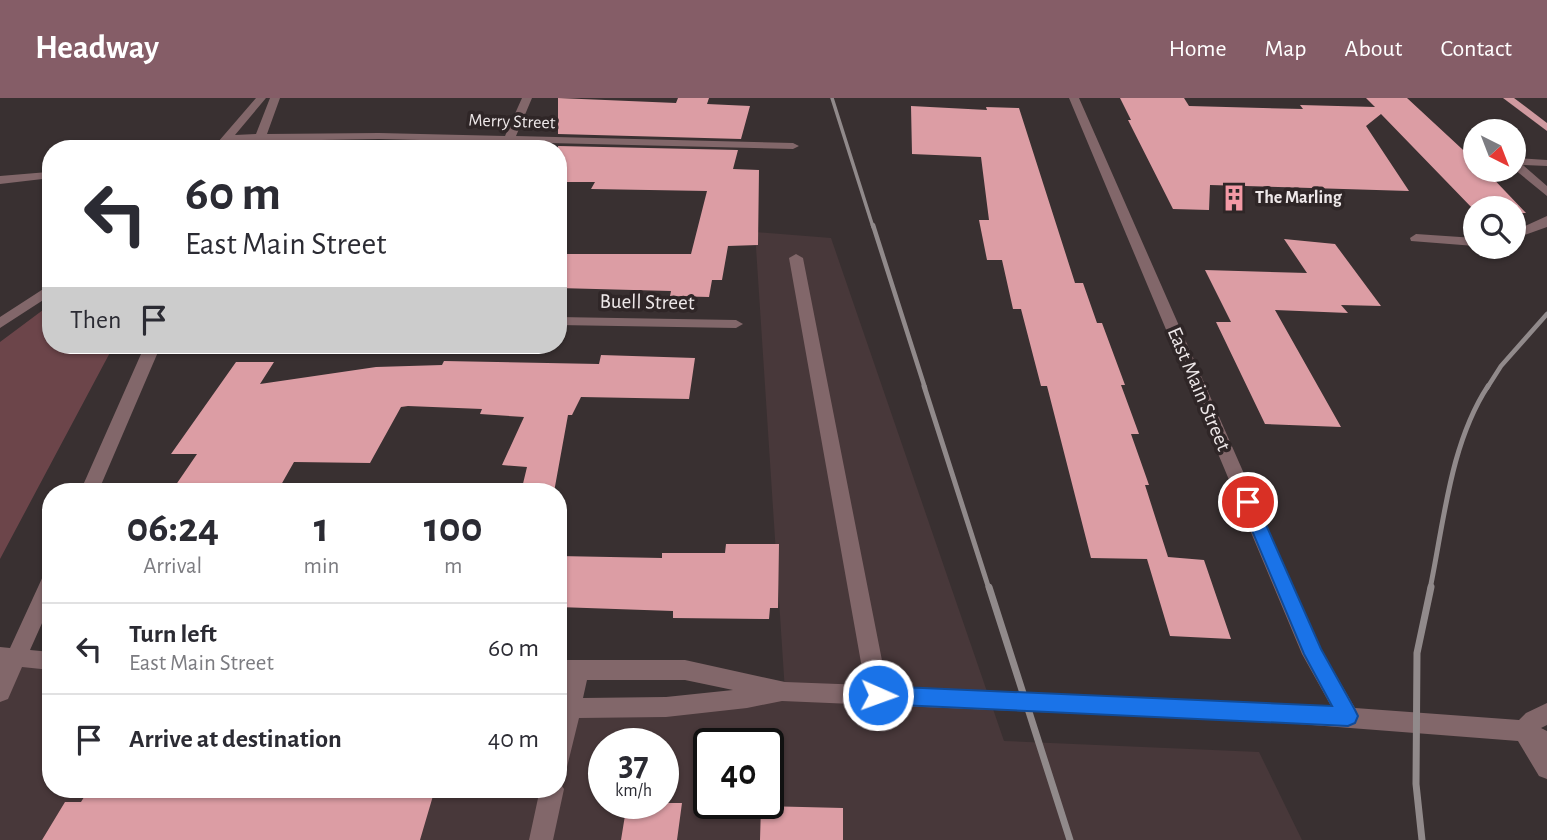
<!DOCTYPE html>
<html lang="en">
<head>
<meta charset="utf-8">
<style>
	:root { --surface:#fff; --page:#f7f7f7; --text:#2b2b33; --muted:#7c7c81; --line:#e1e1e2; --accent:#855d67 }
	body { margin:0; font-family:"Alegreya Sans",sans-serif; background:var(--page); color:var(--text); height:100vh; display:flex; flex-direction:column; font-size:26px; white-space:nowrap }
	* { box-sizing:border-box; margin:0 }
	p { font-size:23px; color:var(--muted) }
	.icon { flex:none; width:38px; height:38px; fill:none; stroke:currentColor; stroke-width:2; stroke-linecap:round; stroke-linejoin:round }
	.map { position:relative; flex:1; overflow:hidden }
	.side { position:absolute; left:42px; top:385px; width:525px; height:315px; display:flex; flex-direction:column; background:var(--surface); border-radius:28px; box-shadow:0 2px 5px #0004 }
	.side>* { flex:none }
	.hud { position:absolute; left:42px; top:42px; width:525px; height:214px; border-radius:28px; box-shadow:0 2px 5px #0004; background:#fff; color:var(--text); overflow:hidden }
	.needle { width:46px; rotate:138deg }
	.buttons { position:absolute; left:1463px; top:21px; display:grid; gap:14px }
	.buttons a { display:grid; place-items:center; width:63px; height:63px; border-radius:50%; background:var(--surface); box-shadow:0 2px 5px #0004; font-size:35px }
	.speed { position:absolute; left:588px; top:630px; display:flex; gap:14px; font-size:35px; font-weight:700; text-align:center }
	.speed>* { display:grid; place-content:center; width:91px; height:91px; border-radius:50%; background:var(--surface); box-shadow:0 2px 5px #0004; line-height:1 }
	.speed small { font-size:18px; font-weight:400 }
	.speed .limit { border:4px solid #111; border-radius:10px; background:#fff; color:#111 }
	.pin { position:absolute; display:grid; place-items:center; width:60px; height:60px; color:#fff; margin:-30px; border:4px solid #fff; border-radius:50%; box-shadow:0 2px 7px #0007 }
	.me { position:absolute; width:77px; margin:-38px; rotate:92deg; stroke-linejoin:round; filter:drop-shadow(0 0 5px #0008) }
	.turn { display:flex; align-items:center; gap:24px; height:147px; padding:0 28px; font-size:32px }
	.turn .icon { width:91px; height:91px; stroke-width:2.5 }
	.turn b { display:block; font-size:49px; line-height:60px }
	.then { display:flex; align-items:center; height:66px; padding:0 28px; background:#0003; gap:14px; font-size:26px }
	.eta { display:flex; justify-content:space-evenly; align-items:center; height:119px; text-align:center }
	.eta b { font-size:42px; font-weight:700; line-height:49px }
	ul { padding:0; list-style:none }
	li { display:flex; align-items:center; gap:21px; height:91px; padding:0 28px; border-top:2px solid var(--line) }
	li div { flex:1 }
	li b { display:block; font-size:26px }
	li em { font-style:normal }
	header { display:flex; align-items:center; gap:42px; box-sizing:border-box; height:98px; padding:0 35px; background:var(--accent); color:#fff }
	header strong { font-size:33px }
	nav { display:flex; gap:38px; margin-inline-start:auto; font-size:24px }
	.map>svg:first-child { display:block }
	.built { fill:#48383a; fill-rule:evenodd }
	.green { fill:#6c454a }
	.building { fill:#dc9da4 }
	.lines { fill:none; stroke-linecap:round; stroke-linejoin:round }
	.minor { fill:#82676a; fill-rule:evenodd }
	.major { fill:#d09aa0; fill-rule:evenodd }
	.rail-far3 { stroke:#918a8b; stroke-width:3.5 }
	.rail-far2 { stroke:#918a8b; stroke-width:4.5 }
	.rail-far1 { stroke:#918a8b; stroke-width:5 }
	.rail { stroke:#918a8b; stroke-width:7 }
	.route { fill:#1a73e8; stroke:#114b97; stroke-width:2 }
	.labels { text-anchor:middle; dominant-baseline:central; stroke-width:7; stroke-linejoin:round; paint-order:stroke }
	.far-street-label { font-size:18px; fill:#eee8e9; stroke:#2f2627 }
	.far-poi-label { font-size:18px; font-weight:bold; fill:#eee8e9; stroke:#2f2627; text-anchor:start }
	.street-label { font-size:21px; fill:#eee8e9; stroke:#2f2627 }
</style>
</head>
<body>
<header>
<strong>Headway</strong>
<nav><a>Home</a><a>Map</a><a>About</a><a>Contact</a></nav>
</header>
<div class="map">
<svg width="1547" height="742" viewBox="0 0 1547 742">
	<rect width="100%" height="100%" fill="#393031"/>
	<path class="built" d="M755 134 831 140 1004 643 1259 654 1302 742H0V558L51 563V691H558V609L785 594ZM604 646H663V705H604ZM709 646H768V705H709Z"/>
	<path class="green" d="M51 206V247H114L0 461V244Z"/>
	<path class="building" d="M558 0 676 5 678 0H709L707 6 750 8 741 41 558 36Z
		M1120 0H1184L1189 8 1303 11 1300 7 1375 9 1366 0H1407L1475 63V72H1485L1526 115H1514V110H1475V113L1381 16 1366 28 1409 93 1210 87 1209 112 1173 111 1128 22H1131Z
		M911 8 987 12 986 9 1019 10 1075 185H1083L1097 225H1102L1125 287H1121L1139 336H1131L1149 387H1145L1168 459 1204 462 1231 541 1170 538 1147 461 1091 460 1047 288H1041L1021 211H1013L1002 162H987L979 122H989L981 59 912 56Z
		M558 48 738 52 733 71 759 72 758 147 728 148 722 182H712L709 199 670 198 671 193 558 190V156H691L707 93 591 91 595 84H558Z
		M1284 141 1335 146 1381 208 1341 207 1348 215 1275 212 1341 329 1265 326 1216 224H1231L1205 172 1307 175Z
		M601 257 695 260 689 301 581 299 572 317H568L554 394H521L527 369 502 367 524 319 480 316 482 311 408 308 401 309 370 365 294 364 277 394H171L197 356H171L236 264H274L260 286 376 269 442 267 444 263 599 266Z
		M726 446H779L778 510H770L769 521 673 520V513L558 509V458L662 460V455H725Z
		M89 691 326 697 328 691H435L420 742H42L65 704H81Z
		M627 705H682L677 742H621Z
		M761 708 843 710V742H760Z"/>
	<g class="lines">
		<path class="minor" d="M256 0H266L235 37 256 36 270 0H280L267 36 379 35 505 38 522 0H532L516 38 793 45 799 48 793 51 379 41 265 43 258 49 252 46 254 43H230L223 51H212Z
			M1069 0H1079L1321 551 1355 610 1519 622 1526 615 1547 605V627L1541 630 1547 633V681L1539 678 1518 643 1273 624 782 603 747 610 666 619 579 620 566 673 558 676V599H561L565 582H558V562H685L785 584 865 587 789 160 796 156 803 160 887 588 1331 608 1302 556ZM587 582H685L733 592 666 599 583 600Z
			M1514 60 1547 62V68L1523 67 1547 88V98L1514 71Z
			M48 74H51V80L0 86V78Z
			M1547 118V129L1514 141V133Z
			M1416 136 1475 140V148L1411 143 1410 140Z
			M51 186V197L0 230V219Z
			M558 219 736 222 743 226 736 230 558 227Z
			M145 247H161L98 394H80Z
			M51 474V505L30 552 51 554V572L22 569 8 601 0 604V549L10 550 44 476Z
			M558 682 564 691 553 742H529L540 691H558Z"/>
		<path class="major" d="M1503 0H1514L1547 25V33Z"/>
		<path class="rail-far3" d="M832 0 873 129"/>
		<path class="rail-far2" d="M873 127 925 290
			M1487 290 1501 268 1547 216"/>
		<path class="rail-far1" d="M924 288 989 491
			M1430 491C1444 424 1450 346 1488 288"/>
		<path class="rail" d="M989 489 1070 742
			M1422 742 1416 686 1417 555 1431 489"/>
	</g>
	<path class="route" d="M1248 398 1256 404 1321 551 1355 612 1358 618 1355 625 1348 628 878 606 871 604 868 597 871 591 878 588 1332 608 1304 556 1240 404Z"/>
	<defs>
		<g id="building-bare" transform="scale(2.1)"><path d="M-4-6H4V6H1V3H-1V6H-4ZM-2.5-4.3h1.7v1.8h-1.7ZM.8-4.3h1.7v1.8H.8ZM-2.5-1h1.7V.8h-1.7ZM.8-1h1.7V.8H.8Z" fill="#f49aa6" stroke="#2f2627" stroke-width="2.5" paint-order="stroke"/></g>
	</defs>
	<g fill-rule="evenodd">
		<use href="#building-bare" x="1234" y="100"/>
	</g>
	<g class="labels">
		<g class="far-street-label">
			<text transform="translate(512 24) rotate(2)">Merry Street</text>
		</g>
		<g class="far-poi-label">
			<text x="1255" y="100">The Marling</text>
		</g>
		<g class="street-label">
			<text transform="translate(647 204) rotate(1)">Buell Street</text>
			<text transform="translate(1199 291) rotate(67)">East Main Street</text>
		</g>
	</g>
</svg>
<div class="buttons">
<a><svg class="needle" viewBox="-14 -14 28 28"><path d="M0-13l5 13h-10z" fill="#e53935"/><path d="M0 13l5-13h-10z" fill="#7c7c81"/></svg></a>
<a><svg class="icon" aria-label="search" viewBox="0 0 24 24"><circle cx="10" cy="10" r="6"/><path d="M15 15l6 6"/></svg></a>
</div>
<div class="speed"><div>37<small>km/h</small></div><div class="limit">40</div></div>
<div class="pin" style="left:1248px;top:404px;background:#d93025"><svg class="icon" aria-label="arrive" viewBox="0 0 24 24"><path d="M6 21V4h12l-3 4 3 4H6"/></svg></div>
<svg class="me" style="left:878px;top:597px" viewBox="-20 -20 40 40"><circle r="17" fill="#1a73e8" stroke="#fff" stroke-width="3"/><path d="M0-11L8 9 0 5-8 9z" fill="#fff"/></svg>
<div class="hud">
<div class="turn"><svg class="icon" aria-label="left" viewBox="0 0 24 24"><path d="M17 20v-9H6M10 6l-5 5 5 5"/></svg><div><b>60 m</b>East Main Street</div></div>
<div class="then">Then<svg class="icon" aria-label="arrive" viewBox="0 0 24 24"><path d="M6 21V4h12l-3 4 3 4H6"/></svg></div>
</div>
<section class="side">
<div class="eta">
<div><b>06:24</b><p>Arrival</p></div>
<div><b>1</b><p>min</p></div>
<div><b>100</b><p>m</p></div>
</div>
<ul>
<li><svg class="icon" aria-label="left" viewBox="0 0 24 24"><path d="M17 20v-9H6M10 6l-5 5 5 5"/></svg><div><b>Turn left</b><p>East Main Street</p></div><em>60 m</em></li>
<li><svg class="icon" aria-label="arrive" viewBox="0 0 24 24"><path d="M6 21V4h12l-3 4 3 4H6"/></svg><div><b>Arrive at destination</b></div><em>40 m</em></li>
</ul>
</section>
</div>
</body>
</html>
